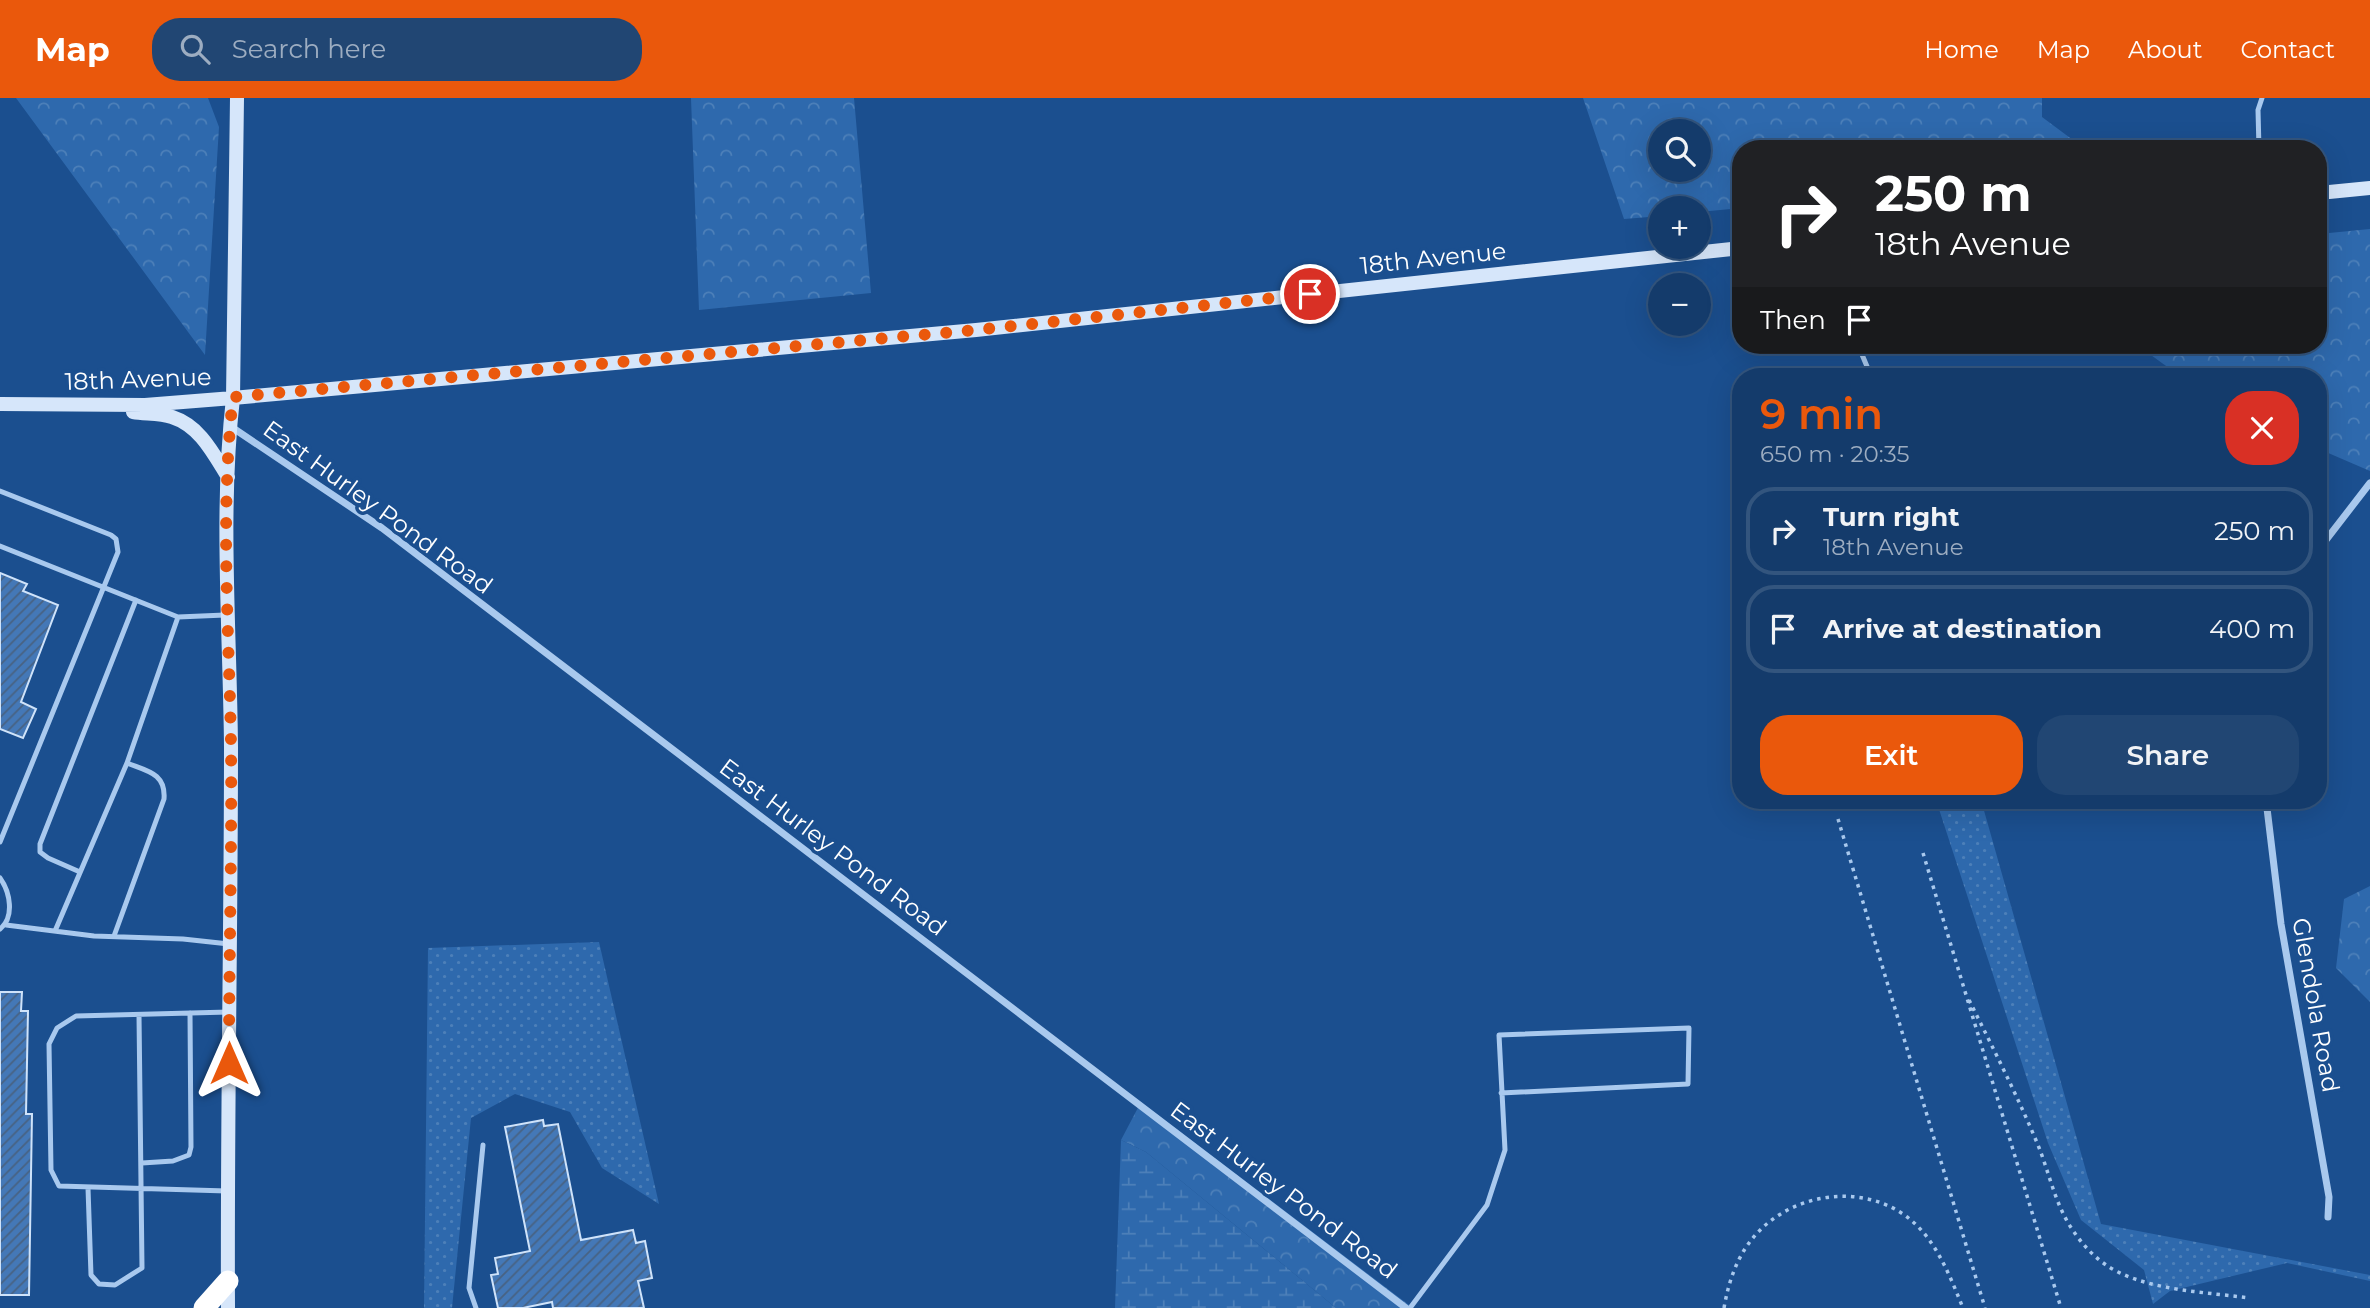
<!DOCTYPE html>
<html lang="en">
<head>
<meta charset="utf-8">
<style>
	:root { --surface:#143b6b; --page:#214673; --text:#f1f3f6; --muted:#9dadc1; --line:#33557e; --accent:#ea580c }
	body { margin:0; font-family:Montserrat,sans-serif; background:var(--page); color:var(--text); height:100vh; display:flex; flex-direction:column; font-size:26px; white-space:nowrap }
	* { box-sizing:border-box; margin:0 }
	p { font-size:23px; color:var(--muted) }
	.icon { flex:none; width:38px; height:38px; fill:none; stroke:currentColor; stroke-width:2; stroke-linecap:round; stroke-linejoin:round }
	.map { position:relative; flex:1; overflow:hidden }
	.side { position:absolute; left:1732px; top:270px; width:595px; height:441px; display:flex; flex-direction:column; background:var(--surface); border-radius:28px; box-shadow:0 7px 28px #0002,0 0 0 2px var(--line) }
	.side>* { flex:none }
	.guide { position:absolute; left:1732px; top:42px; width:595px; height:214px; border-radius:28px; box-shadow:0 7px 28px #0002,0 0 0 2px var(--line); background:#202124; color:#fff; overflow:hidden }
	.fabs { position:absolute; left:1648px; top:21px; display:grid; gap:14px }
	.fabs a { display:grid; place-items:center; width:63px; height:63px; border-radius:50%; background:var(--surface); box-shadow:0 7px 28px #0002,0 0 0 2px var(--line); font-size:35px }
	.pin { position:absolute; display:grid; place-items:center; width:60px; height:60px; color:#fff; margin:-30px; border:4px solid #fff; border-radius:50%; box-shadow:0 2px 7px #0007 }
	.me { position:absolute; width:77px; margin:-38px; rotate:0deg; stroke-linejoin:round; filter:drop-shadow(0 0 5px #0008) }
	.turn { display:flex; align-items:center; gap:24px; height:147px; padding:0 28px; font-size:32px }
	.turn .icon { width:91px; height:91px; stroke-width:2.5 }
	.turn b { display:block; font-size:49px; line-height:60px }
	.then { display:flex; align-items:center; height:66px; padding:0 28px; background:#0003; gap:14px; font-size:26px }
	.round { display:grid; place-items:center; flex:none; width:74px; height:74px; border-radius:28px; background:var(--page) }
	.headline { display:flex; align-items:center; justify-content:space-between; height:119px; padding:0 28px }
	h1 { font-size:42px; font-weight:600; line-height:52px; color:var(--accent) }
	.button { display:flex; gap:14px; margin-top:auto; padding:14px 28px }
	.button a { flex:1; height:80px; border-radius:28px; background:var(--accent); color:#fff; font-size:28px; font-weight:600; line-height:80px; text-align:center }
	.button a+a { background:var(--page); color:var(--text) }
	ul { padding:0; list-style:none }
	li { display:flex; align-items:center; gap:21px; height:88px; margin:0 14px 10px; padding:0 14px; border:4px solid var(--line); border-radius:28px }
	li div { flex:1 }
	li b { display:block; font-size:26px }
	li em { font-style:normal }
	header { display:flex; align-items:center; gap:42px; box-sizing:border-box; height:98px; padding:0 35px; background:var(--accent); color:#fff }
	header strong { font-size:33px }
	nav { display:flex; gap:38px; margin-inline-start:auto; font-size:24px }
	.search { width:490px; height:63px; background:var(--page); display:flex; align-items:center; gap:18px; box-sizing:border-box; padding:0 24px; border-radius:28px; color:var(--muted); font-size:26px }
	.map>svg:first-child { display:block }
	.grass { fill:url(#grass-dots) }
	.forest { fill:url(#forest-crowns); fill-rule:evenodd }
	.wetland { fill:url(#wetland-marsh) }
	.building { fill:url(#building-hatch); stroke:#cfe3fa; stroke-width:2 }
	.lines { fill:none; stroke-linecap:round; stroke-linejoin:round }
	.path { stroke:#a9c9ee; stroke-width:3.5; stroke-dasharray:3.5 5; stroke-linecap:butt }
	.lane { stroke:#a9c9ee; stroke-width:5 }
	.street { stroke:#a9c9ee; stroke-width:7 }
	.secondary { stroke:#d6e6fa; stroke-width:14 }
	.highway { stroke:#fff; stroke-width:21 }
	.route { stroke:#ea580c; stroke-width:12; stroke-dasharray:0 21.6 }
	.labels { text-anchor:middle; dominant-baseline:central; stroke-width:7; stroke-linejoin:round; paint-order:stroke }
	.street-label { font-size:24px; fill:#fff; stroke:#1b4f8f }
</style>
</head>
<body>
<header>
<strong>Map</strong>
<div class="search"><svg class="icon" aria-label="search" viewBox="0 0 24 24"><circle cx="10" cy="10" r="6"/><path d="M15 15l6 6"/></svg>Search here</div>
<nav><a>Home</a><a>Map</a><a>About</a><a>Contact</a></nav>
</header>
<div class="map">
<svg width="2370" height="1210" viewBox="0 0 2370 1210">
	<defs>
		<pattern id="grass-dots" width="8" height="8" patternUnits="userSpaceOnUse" patternTransform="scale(1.75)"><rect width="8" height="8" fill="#2e69ad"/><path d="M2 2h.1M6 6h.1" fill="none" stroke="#4d80b9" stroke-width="1.8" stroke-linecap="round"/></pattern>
		<pattern id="forest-crowns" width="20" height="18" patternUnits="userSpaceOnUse" patternTransform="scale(1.75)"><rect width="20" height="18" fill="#2e69ad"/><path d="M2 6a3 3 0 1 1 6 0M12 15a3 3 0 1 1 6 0" fill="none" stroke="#4d80b9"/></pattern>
		<pattern id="wetland-marsh" width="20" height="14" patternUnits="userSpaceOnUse" patternTransform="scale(1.75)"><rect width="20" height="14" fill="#2e69ad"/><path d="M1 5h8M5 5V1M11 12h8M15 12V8" fill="none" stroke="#4d80b9"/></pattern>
		<pattern id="building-hatch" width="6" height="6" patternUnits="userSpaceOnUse" patternTransform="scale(1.75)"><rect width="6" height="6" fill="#4478b7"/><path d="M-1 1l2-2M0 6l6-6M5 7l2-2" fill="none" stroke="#486282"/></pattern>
	</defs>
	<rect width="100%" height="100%" fill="#1b4f8f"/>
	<path class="grass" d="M1936 702H1981L2101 1126 2370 1177V1183L2287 1165 2170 1193 2153 1206 2144 1172 2081 1122 2048 1045Z
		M599 844 659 1106 602 1070 570 1014 515 996 471 1020 452 1210H424L428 850Z"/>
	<path class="forest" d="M16 0H208L219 29 205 257Z
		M691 0H854L871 195 699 212Z
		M1583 0H2042V19L2085 51H1741V110L1699 114V110H1661V118L1624 121ZM1661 33H1699V72H1661Z
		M2370 131V373L2319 351V278H2180L2137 247H2319V136Z
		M2370 788V904L2336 870 2344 801Z
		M1141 1004 1413 1210H1336L1146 1054 1121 1042Z"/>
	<path class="wetland" d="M1121 1042 1146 1054 1336 1210H1115Z"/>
	<path class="building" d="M0 475 27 486 23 493 58 507 21 604 36 611 23 640 0 631Z
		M0 894H22L21 913H28L26 1016H32L29 1197H0Z
		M543 1022 544 1028 558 1026 581 1142 633 1132 636 1145 645 1143 652 1180 638 1183 644 1210H553L552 1204 523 1210H498L491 1177 498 1176 495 1160 530 1153 505 1029Z"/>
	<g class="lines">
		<path class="path" d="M1838 721 1985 1210
			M1923 755 2061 1210
			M1969 902C1993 950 2017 997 2038 1047 2049 1074 2055 1106 2072 1131 2084 1149 2098 1164 2118 1174 2157 1193 2206 1194 2249 1200
			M1724 1210C1728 1187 1735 1164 1749 1145 1783 1098 1854 1083 1903 1116 1935 1138 1949 1176 1963 1210"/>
		<path class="lane" d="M2259 51 2258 12 2262 0
			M1858 247 1871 278
			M0 393 111 437 116 441 118 454 0 744
			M0 448 178 519 225 517
			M127 665 178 519
			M80 774 48 760 40 754V746L136 502
			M0 780C10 794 15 819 0 831
			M6 827 94 838 183 841 229 846
			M55 833 127 665C147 673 166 675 164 701L114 838
			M142 1065 173 1063 189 1057 191 1049 190 915
			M88 1090 91 1177 99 1186 115 1187 142 1170 139 917
			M227 1093 59 1088 51 1072 49 946 57 930 76 918 229 914
			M476 1210 469 1190 483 1047
			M1410 1210 1487 1107 1505 1052 1499 937 1689 930 1688 986 1501 995"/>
		<path class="street" d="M230 328 382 430 1406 1210
			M2319 451 2370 385
			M2266 702 2281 826 2329 1099 2328 1119"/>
		<path class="secondary" d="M2319 95 2370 90
			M0 306 145 307 233 300 976 232 1741 150
			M133 314C145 316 160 315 172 319 200 328 213 355 228 379
			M228 1210C227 1023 231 836 231 649 230 533 220 415 233 300L237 0"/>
		<path class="highway" d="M204 1210 228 1183"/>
	</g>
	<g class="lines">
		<path class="route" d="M229 965C229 859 232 752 231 646 229 531 220 414 233 299L976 232 1310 196"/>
	</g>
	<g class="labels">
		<g class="street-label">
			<text transform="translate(1433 160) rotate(-6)">18th Avenue</text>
			<text transform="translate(138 281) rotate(-2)">18th Avenue</text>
			<text transform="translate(378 409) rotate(36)">East Hurley Pond Road</text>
			<text transform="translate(833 749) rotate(37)">East Hurley Pond Road</text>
			<text transform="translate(2316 907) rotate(80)">Glendola Road</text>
			<text transform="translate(1284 1092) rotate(37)">East Hurley Pond Road</text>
		</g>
	</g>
</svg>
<div class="fabs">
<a><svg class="icon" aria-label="search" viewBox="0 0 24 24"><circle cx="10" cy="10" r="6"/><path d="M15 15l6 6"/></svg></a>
<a>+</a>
<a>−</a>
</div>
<div class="pin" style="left:1310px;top:196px;background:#d93025"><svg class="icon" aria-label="arrive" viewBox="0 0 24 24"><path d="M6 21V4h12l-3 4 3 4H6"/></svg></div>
<svg class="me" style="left:229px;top:965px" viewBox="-20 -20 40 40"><path d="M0-17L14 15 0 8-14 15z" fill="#ea580c" stroke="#fff" stroke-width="4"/></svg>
<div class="guide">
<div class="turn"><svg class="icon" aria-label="right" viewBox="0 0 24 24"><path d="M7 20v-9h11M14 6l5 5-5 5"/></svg><div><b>250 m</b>18th Avenue</div></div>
<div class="then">Then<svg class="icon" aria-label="arrive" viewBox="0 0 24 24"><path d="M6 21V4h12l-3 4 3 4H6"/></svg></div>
</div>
<section class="side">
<div class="headline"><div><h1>9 min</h1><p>650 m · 20:35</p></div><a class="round" style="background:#d93025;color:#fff"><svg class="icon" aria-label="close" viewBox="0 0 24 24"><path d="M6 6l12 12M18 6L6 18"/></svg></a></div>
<ul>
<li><svg class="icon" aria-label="right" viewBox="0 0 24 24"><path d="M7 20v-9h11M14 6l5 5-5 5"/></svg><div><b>Turn right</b><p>18th Avenue</p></div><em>250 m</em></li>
<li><svg class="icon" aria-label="arrive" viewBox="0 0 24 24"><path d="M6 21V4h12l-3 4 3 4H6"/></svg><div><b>Arrive at destination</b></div><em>400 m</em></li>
</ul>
<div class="button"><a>Exit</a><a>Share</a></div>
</section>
</div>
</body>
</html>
